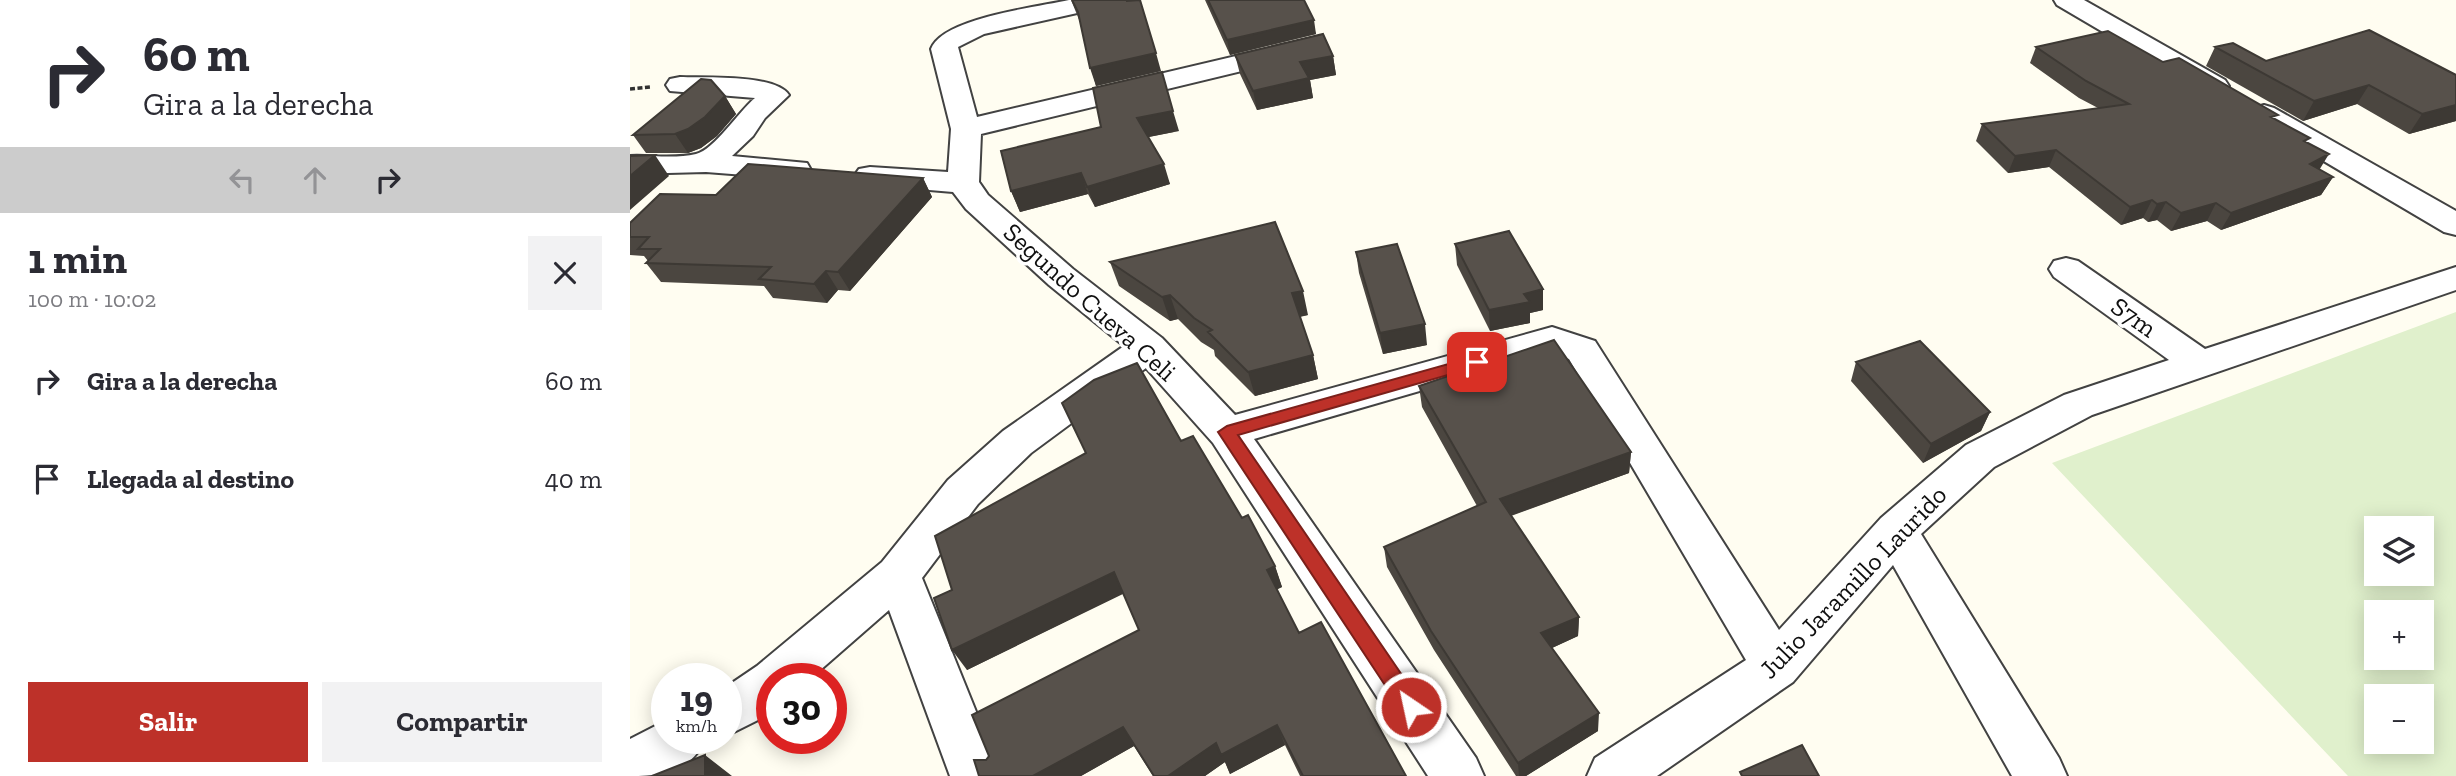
<!DOCTYPE html>
<html lang="es">
<head>
<meta charset="utf-8">
<style>
	:root { --surface:#fff; --page:#f2f2f3; --text:#2b2b33; --muted:#7c7c81; --accent:#bd3129 }
	body { margin:0; font-family:"Zilla Slab",serif; background:var(--page); color:var(--text); height:100vh; display:flex; flex-direction:column; font-size:26px; white-space:nowrap }
	* { box-sizing:border-box; margin:0 }
	p { font-size:23px; color:var(--muted) }
	.icon { flex:none; width:38px; height:38px; fill:none; stroke:currentColor; stroke-width:2; stroke-linecap:round; stroke-linejoin:round }
	.map { position:relative; flex:1; overflow:hidden }
	.panel { display:flex; flex-direction:column; background:var(--surface); width:630px }
	.panel>* { flex:none }
	.top-card { background:#fff; color:var(--text); overflow:hidden }
	.buttons { position:absolute; left:1734px; top:516px; display:grid; gap:14px }
	.buttons a { display:grid; place-items:center; width:70px; height:70px; border-radius:0px; background:var(--surface); box-shadow:0 4px 18px #0003; font-size:35px }
	.speed { position:absolute; left:21px; top:663px; display:flex; gap:14px; font-size:35px; font-weight:700; text-align:center }
	.speed>* { display:grid; place-content:center; width:91px; height:91px; border-radius:50%; background:var(--surface); box-shadow:0 4px 18px #0003; line-height:1 }
	.speed small { font-size:18px; font-weight:400 }
	.speed .limit { border:10px solid #d22; background:#fff; color:#111 }
	.pin { position:absolute; display:grid; place-items:center; width:60px; height:60px; color:#fff; margin:-30px; border-radius:14px; box-shadow:0 4px 10px #0006 }
	.me { position:absolute; width:77px; margin:-38px; rotate:326deg; stroke-linejoin:round; filter:drop-shadow(0 0 5px #0008) }
	.turn { display:flex; align-items:center; gap:24px; height:147px; padding:0 28px; font-size:32px }
	.turn .icon { width:91px; height:91px; stroke-width:2.5 }
	.turn b { display:block; font-size:49px; line-height:60px }
	.lanes { display:flex; align-items:center; height:66px; padding:0 28px; background:#0003; justify-content:center; gap:35px; direction:ltr }
	.lanes .off { opacity:.35 }
	.round { display:grid; place-items:center; flex:none; width:74px; height:74px; border-radius:0px; background:var(--page) }
	.headline { display:flex; align-items:center; justify-content:space-between; height:119px; padding:0 28px }
	h1 { font-size:42px; font-weight:700; line-height:52px }
	.button { display:flex; gap:14px; margin-top:auto; padding:14px 28px }
	.button a { flex:1; height:80px; border-radius:0px; background:var(--accent); color:#fff; font-size:28px; font-weight:700; line-height:80px; text-align:center }
	.button a+a { background:var(--page); color:var(--text) }
	ul { padding:0; list-style:none }
	li { display:flex; align-items:center; gap:21px; height:98px; padding:0 28px }
	li div { flex:1 }
	li b { display:block; font-size:26px }
	li em { font-style:normal }
	main { display:flex; flex:1; min-height:0 }
	.map>svg:first-child { display:block }
	.pitch { fill:#e0f0cc; fill-rule:evenodd }
	.lines { fill:none; stroke-linecap:round; stroke-linejoin:round }
	.minor-casing { stroke:#424242; stroke-width:4 }
	.path { stroke:#313131; stroke-width:3.5; stroke-dasharray:5 2.5; stroke-linecap:butt }
	.minor { fill:#fff; fill-rule:evenodd }
	.wall { fill:#4b4640 }
	.shaded-wall { fill:#3d3934 }
	.building { fill:#57514b; stroke:#3d3934; stroke-width:2 }
	.route { fill:#bd3129; stroke:#7b201b; stroke-width:2 }
	.labels { text-anchor:middle; dominant-baseline:central; stroke-width:7; stroke-linejoin:round; paint-order:stroke }
	.street-label { font-size:26px; fill:#0f0f0f; stroke:#fff }
</style>
</head>
<body>
<main>
<section class="panel">
<div class="top-card">
<div class="turn"><svg class="icon" aria-label="right" viewBox="0 0 24 24"><path d="M7 20v-9h11M14 6l5 5-5 5"/></svg><div><b>60 m</b>Gira a la derecha</div></div>
<div class="lanes"><svg class="icon off" aria-label="left" viewBox="0 0 24 24"><path d="M17 20v-9H6M10 6l-5 5 5 5"/></svg><svg class="icon off" aria-label="ahead" viewBox="0 0 24 24"><path d="M12 20V5M6 11l6-6 6 6"/></svg><svg class="icon" aria-label="right" viewBox="0 0 24 24"><path d="M7 20v-9h11M14 6l5 5-5 5"/></svg></div>
</div>
<div class="headline"><div><h1>1 min</h1><p>100 m · 10:02</p></div><a class="round"><svg class="icon" aria-label="close" viewBox="0 0 24 24"><path d="M6 6l12 12M18 6L6 18"/></svg></a></div>
<ul>
<li><svg class="icon" aria-label="right" viewBox="0 0 24 24"><path d="M7 20v-9h11M14 6l5 5-5 5"/></svg><div><b>Gira a la derecha</b></div><em>60 m</em></li>
<li><svg class="icon" aria-label="arrive" viewBox="0 0 24 24"><path d="M6 21V4h12l-3 4 3 4H6"/></svg><div><b>Llegada al destino</b></div><em>40 m</em></li>
</ul>
<div class="button"><a>Salir</a><a>Compartir</a></div>
</section>
<div class="map">
<svg width="1826" height="776" viewBox="0 0 1826 776">
	<rect width="100%" height="100%" fill="#fffdf1"/>
	<path class="pitch" d="M1826 312V776H1718L1422 463ZM1746 528H1792V574H1746ZM1746 612H1792V658H1746ZM1746 696H1792V742H1746Z"/>
	<g class="lines">
		<g class="minor-casing">
			<path id="minor" d="M439 0H486L483 5 354 34 328 47 347 117 657 44 666 46 670 52 666 58 351 134 349 182 358 195 443 269 532 338 605 415 922 327 965 341 1149 630 1251 518 1336 445 1434 395 1539 360 1424 277 1419 269 1424 261 1436 258 1448 261 1575 349 1826 267V290L1462 415 1364 467 1291 534 1429 758 1437 776H1382L1263 565 1163 682 1027 776H957L965 758 1116 660 939 359 921 353 624 439 846 758 854 776H798L583 443 516 368 401 453 348 504 292 578 372 776H320L259 610 180 679H142V713L96 736V687L127 666 252 562 318 480 373 431 494 346 419 285 336 209 323 192 240 185 229 183 224 176 229 169 240 167 318 172 321 129 301 49C312 18 408 7 439 0Z
				M1424 0H1454L1595 80 1599 86 1595 92 1585 94 1575 92 1427 5Z
				M50 77C75 78 145 74 159 95L135 118 123 136 102 156 177 163 181 170 177 177 166 179 76 172 0 174V156C20 155 46 159 66 154 84 150 110 110 125 98L40 91 36 85 40 79Z
				M1634 105 1644 108 1826 211V235L1814 232 1624 120 1620 114 1624 108Z
				M37 720V738H76C61 772 33 776 0 776V739Z"/>
		</g>
		<path class="path" d="M0 89 20 87"/>
		<use href="#minor" class="minor"/>
	</g>
	<path class="wall" d="M441 0 531 71 466 86 450 22Z
		M575 0H674L686 34 600 55Z
		M1406 47 1533 62 1645 119 1677 142 1690 170 1703 177 1691 195 1591 230 1577 221 1541 231 1527 220 1518 222 1513 218 1491 225 1419 167 1378 173 1346 141 1352 124 1468 108 1449 98 1400 63Z
		M1585 47 1636 61 1826 75V121L1779 134 1727 104 1673 121 1576 66Z
		M605 55 703 56 706 75 680 80 683 98 627 110 610 74Z
		M95 96 106 114 87 136 71 148 58 153H16L3 135Z
		M549 131 518 137 540 184 465 207 458 194 390 212 381 191 371 151Z
		M293 178 302 197 220 291 208 290 197 303 143 298 134 286 31 282 16 263 18 261 14 256 0 255V237L86 195Z
		M825 244 913 310 900 313V323L860 331 827 265Z
		M726 252 797 345 753 354 729 273Z
		M480 262 678 315 670 317 683 355 688 379 625 396 585 356 584 350 571 342 548 319 540 321 489 286Z
		M1226 362 1360 412 1351 431 1293 463 1221 381Z
		M789 386 1001 452 999 473 881 516 949 617 948 636 922 648 968 731 896 776H886L804 650 757 567 754 547 847 506 792 407Z
		M551 441 612 518 645 566 652 587 647 589 669 633 776 776H670L655 745 600 774 595 762 575 776H523L504 746 451 776H349L356 760 509 630 493 593 337 670 322 590Z"/>
	<path class="shaded-wall" d="M684 20 686 34 600 55 597 40Z
		M526 53 531 71 466 86 460 68Z
		M703 56 706 75 680 80 683 98 627 110 623 91 670 62Z
		M1739 85 1727 104 1673 121 1684 101Z
		M95 96 106 114 87 136 71 148 58 153 45 134Z
		M1826 105V121L1779 134 1792 114Z
		M543 111 549 131 514 138 507 118Z
		M1426 150 1419 167 1378 173 1385 156Z
		M1699 154 1688 172 1680 164Z
		M25 155 39 176 0 210V176Z
		M534 164 540 184 465 207 457 187Z
		M451 173 458 194 390 212 381 191Z
		M1703 177 1691 195 1591 230 1601 213Z
		M293 178 302 197 220 291 208 272Z
		M1522 200 1513 218 1491 225 1500 207Z
		M1536 202 1527 220 1518 222 1527 204Z
		M1586 203 1577 221 1541 231 1551 213Z
		M196 271 208 290 197 303 184 284Z
		M913 289V310L900 313V323L860 331 859 310 894 294Z
		M673 291 678 315 667 317 662 293Z
		M540 295 548 319 540 321 532 297Z
		M795 324 797 345 753 354 750 333Z
		M683 355 688 379 625 396 618 372Z
		M1360 412 1351 431 1293 463 1301 444Z
		M1001 452 999 473 871 519 870 499Z
		M645 566 652 587 644 591 637 570Z
		M484 572 495 593 337 670 322 650Z
		M949 617 948 636 911 653V633Z
		M969 713 968 731 896 776H889L888 763Z
		M647 725 655 745 600 774 595 762 575 776H538L586 743Z
		M493 727 504 746 451 776H403Z
		M75 755 102 776H75Z"/>
	<path class="building" d="M442 0H497V1L510 0 526 53 460 68 448 12Z
		M578 0H674L684 20 597 40Z
		M1739 30 1826 75V105L1792 114 1739 85 1684 101 1585 47 1603 43 1636 61Z
		M1478 31 1533 62 1549 58 1648 115 1641 117 1680 138 1674 141 1699 154 1680 164 1703 177 1601 213 1586 203 1551 213 1536 202 1527 204 1522 200 1500 207 1426 150 1385 156 1352 124 1499 104 1456 81 1406 47Z
		M693 34 703 56 670 62 679 78 623 91 605 55Z
		M532 72 543 111 507 118 534 164 457 187 451 173 381 191 371 151 471 127 463 88Z
		M71 79 81 80 95 96 75 117 58 129 45 134 3 135Z
		M25 155 0 176V156Z
		M118 164 293 178 208 272 196 271 184 284 129 279 141 267 16 263 30 249H8L19 237H0V223L30 194 86 195Z
		M645 222 673 291 662 293 683 355 618 372 578 332 582 330 564 318 540 295 532 297 480 262Z
		M879 231 913 289 894 294 900 302 859 310 825 244Z
		M767 244 795 324 750 333 726 252Z
		M924 340 1001 452 870 499 949 617 911 633 969 713 888 763 801 631 754 547 856 502 789 386Z
		M1290 341 1360 412 1301 444 1226 362Z
		M507 363 551 441 563 436 612 518 618 515 645 566 637 570 669 633 691 622 776 776H673L647 725 591 755 586 743 538 776H524L493 727 403 776H349L344 760H356L359 756 342 715 509 630 484 572 322 650 304 598 322 590 305 536 456 453 432 403 464 380Z
		M1172 745 1189 776H1112L1110 772Z
		M75 755V776H22Z"/>
	<path class="route" d="M847 356 853 358 855 362 853 365 608 435 789 700 792 707 789 714 781 717 774 714 588 432 597 426Z"/>
	<g class="labels">
		<g class="street-label">
			<text transform="translate(460 302) rotate(42)">Segundo Cueva Celi</text>
			<text transform="translate(1504 317) rotate(35)">S7m</text>
			<text transform="translate(1223 582) rotate(-46)">Julio Jaramillo Laurido</text>
		</g>
	</g>
</svg>
<div class="buttons">
<a><svg class="icon" aria-label="layers" viewBox="0 0 24 24"><path d="M12 4l9 5-9 5-9-5zM3 14l9 5 9-5"/></svg></a>
<a>+</a>
<a>−</a>
</div>
<div class="speed"><div>19<small>km/h</small></div><div class="limit">30</div></div>
<div class="pin" style="left:847px;top:362px;background:#d93025"><svg class="icon" aria-label="arrive" viewBox="0 0 24 24"><path d="M6 21V4h12l-3 4 3 4H6"/></svg></div>
<svg class="me" style="left:781px;top:707px" viewBox="-20 -20 40 40"><circle r="17" fill="#bd3129" stroke="#fff" stroke-width="3"/><path d="M0-11L8 9 0 5-8 9z" fill="#fff"/></svg>
</div>
</main>
</body>
</html>
